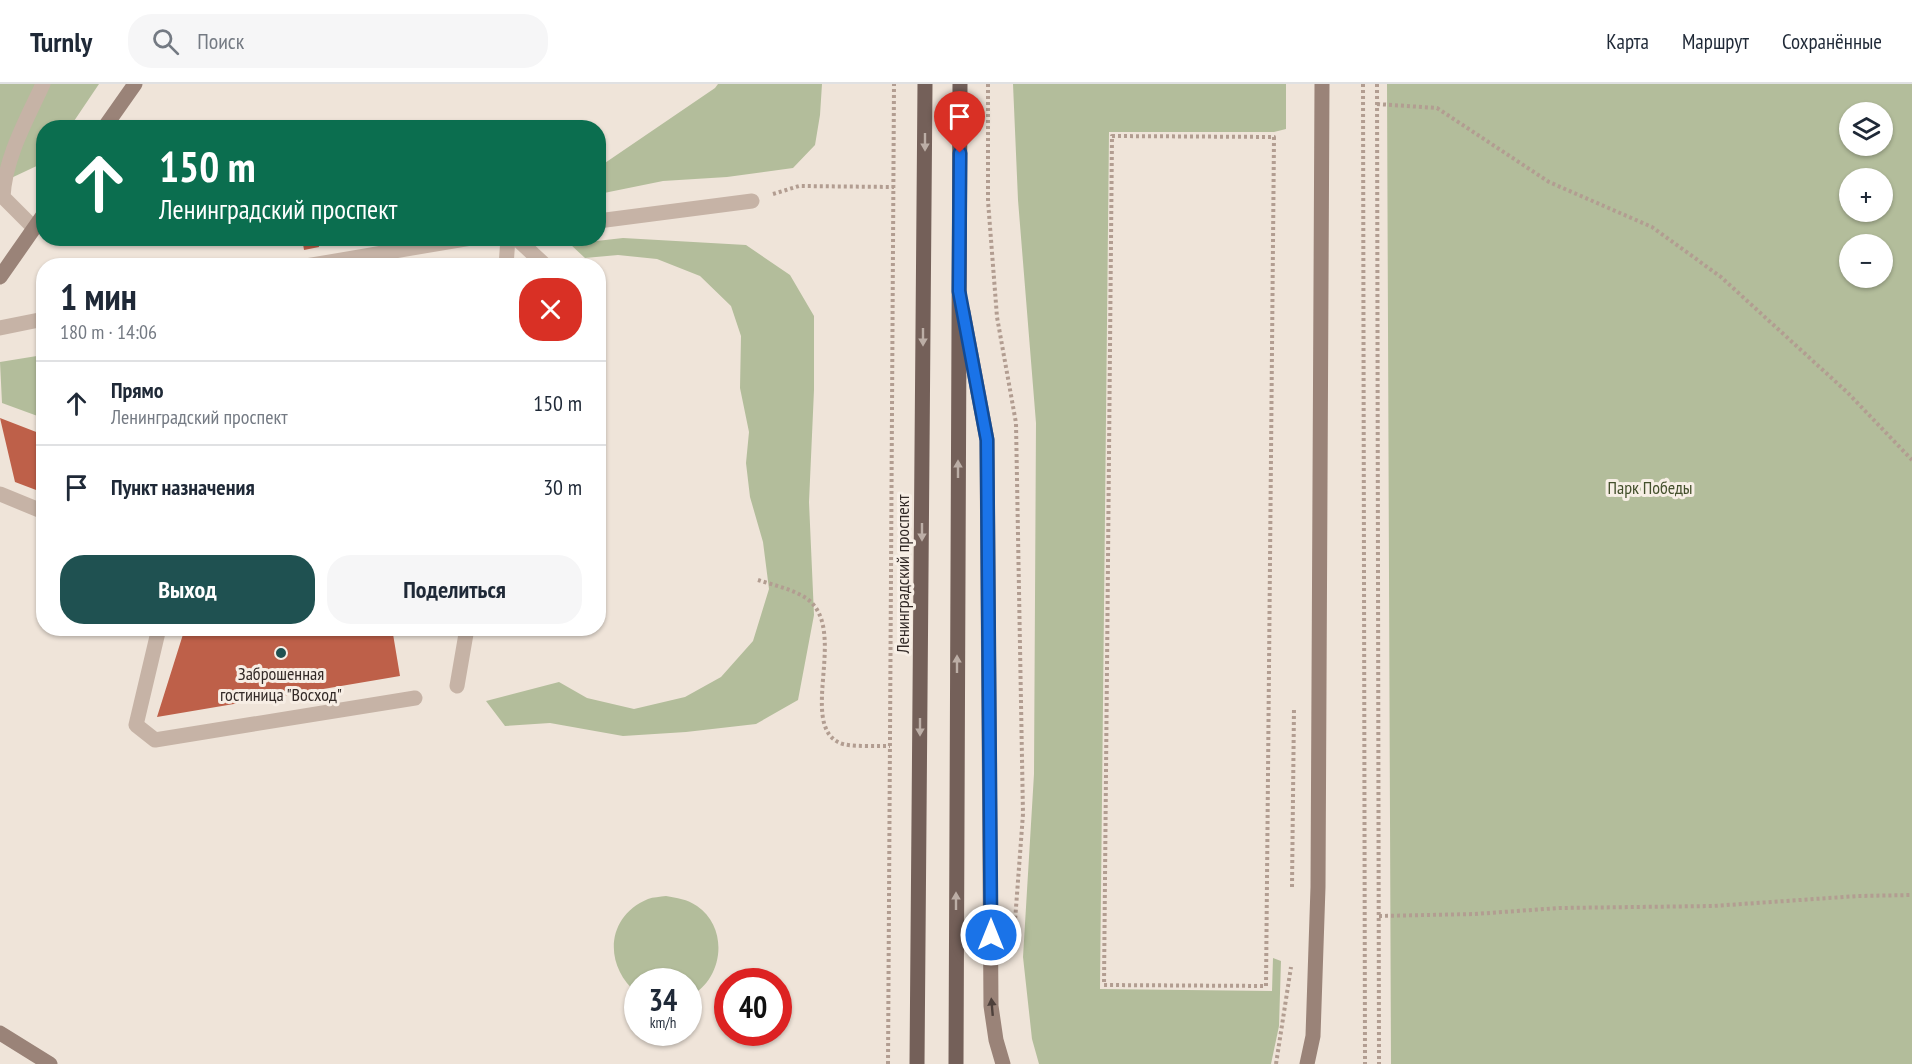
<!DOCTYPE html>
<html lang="ru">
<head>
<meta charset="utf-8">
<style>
	:root { --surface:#fff; --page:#f6f6f7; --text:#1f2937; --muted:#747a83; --line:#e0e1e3; --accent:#1f5151 }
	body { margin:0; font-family:"PT Sans Narrow",sans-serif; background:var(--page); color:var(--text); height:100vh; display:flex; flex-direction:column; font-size:22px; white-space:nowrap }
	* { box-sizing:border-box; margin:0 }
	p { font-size:20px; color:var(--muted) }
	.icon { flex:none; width:33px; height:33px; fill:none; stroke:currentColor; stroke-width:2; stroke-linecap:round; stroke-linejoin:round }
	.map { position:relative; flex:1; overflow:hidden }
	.drawer { position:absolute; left:36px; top:174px; width:570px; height:378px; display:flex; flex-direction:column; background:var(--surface); border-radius:24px; box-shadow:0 2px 4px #0004 }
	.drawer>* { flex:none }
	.guide { position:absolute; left:36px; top:36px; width:570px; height:126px; border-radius:24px; box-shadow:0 2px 4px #0004; background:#0b6e4f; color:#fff; overflow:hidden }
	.fabs { position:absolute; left:1839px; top:18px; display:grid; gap:12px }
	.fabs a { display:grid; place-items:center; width:54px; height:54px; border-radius:50%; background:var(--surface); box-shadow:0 2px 4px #0004; font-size:30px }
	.speed { position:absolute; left:624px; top:884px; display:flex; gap:12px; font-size:30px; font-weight:700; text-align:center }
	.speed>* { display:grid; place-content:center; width:78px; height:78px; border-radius:50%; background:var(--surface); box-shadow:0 2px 4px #0004; line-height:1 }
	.speed small { font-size:15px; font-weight:400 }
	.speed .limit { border:9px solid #d22; background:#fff; color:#111 }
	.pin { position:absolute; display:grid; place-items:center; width:51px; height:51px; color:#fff; margin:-62px -26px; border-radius:50% 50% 50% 0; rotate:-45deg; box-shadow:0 0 6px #0007 }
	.pin .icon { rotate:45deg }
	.me { position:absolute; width:66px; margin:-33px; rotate:0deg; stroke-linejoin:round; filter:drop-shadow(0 0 4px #0008) }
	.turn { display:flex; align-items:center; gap:21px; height:126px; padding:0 24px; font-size:27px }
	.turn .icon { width:78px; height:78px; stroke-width:2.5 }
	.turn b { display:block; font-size:42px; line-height:51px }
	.round { display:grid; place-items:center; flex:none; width:63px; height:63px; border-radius:24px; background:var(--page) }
	.head { display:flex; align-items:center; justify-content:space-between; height:102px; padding:0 24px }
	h1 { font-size:36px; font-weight:800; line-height:45px }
	.primary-button { display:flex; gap:12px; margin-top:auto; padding:12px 24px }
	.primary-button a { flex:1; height:69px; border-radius:24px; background:var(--accent); color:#fff; font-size:24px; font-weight:800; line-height:69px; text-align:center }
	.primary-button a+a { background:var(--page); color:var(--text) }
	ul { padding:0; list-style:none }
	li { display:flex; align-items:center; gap:18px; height:84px; padding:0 24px; border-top:2px solid var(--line) }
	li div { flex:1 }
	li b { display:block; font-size:22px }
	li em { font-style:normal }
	header { display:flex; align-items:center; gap:36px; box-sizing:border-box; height:84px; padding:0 30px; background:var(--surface); border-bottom:2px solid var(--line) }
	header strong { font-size:28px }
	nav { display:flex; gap:33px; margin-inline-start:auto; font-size:21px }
	.search { width:420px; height:54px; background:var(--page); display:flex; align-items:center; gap:15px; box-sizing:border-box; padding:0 21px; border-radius:24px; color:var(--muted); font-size:22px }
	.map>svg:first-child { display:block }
	.green { fill:#b3bd9b; fill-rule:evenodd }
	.building { fill:#be6049 }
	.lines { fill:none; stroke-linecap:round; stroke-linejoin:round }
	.path { stroke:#b29d91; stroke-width:4; stroke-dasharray:3 3; stroke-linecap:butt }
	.lane { stroke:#c6b3a6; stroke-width:15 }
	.secondary { stroke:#9a8378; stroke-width:15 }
	.primary { stroke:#746059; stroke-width:15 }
	.oneway { fill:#bcaea6 }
	.oneway2 { fill:#4d403b }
	.route-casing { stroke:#114b97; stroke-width:15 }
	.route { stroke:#1a73e8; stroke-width:10 }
	.poi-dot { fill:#1f5151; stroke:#f7eee5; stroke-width:2 }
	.labels { text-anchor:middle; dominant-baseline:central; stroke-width:6; stroke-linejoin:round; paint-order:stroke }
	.park-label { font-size:18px; fill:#44502c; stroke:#f7eee5 }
	.street-label { font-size:18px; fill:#332a27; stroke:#f7eee5 }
	.poi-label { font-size:18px; fill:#332a27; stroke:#f7eee5 }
</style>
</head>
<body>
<header>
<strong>Turnly</strong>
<div class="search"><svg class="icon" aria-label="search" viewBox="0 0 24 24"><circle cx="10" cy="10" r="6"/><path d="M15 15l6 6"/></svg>Поиск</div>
<nav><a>Карта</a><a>Маршрут</a><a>Сохранённые</a></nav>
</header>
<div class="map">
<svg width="1912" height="980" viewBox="0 0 1912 980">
	<rect width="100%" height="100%" fill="#efe4d9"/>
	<path class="green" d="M0 0H99L70 43 44 44 43 79 9 95 0 86Z
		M718 0H822L820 31 815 61 793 84 727 93 663 97 599 110V83L715 4Z
		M1013 0H1286V45L1274 48H1109L1100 905 1272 907 1273 874 1281 877 1279 942 1271 980H1039L1032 955 1023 873 1034 690 1036 339 1018 116Z
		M1387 0H1912V980H1391ZM1882 28V62H1850V28ZM1882 94V128H1850V94ZM1882 160V194H1850V160Z
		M623 154 746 161 790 191 814 232V306L809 418 814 531 798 616 756 640 686 648 623 652 550 639 505 642 486 617 559 598 587 614 634 625 685 613 721 593 753 557 769 505 763 458 750 413 746 379 749 348 740 304 741 252 731 222 700 192 657 175 618 171 585 174 570 160Z
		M43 271V334L2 319 0 278Z
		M666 812C677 814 687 815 697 822 730 845 723 896 689 913L688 897H638L637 909C604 882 605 833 648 815 653 813 660 813 666 812Z"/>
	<path class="building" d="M302 154H318L319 163 304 166Z
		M0 334 44 351V409L15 398Z
		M185 544H392L400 592 157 633Z"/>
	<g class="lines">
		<path class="path" d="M988 0V117L997 233 1016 339 1023 730 1015 837
			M1363 0 1365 980
			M1377 0 1379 980
			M1377 20 1437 24 1549 98 1652 143 1721 193 1848 309 1912 376
			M1112 52 1274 53 1266 902 1104 901Z
			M773 110 799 102 894 103
			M758 496C773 501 792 505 806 514 850 544 797 640 840 659 848 663 879 662 890 662
			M1292 803 1294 624
			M1379 832 1475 830 1559 824 1713 822 1858 812 1912 811
			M888 980 894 0
			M1276 980 1291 883"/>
		<path class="lane" d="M598 137 752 117
			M34 144 3 113C5 73 27 35 43 0
			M516 154 546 182
			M306 182 471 154
			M506 182 508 154
			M0 244 44 235
			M0 410 44 428
			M159 544 136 641 155 656 415 614
			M457 602 467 544"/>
		<path class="secondary" d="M104 44 135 0
			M0 193 44 130
			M963 228 987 356 991 922 996 956 1003 980
			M0 949 50 980
			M1307 980 1313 952 1318 803 1322 0"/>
		<path class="primary" d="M917 980 925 0
			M956 980 960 0"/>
	</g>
	<defs><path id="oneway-solid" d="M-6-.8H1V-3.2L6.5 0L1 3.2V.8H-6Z" transform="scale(1.5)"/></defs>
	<g class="oneway">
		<use href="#oneway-solid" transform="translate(925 58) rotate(90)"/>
		<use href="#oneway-solid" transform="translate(923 253) rotate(90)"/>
		<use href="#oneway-solid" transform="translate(958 385) rotate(-90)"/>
		<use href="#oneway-solid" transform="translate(922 448) rotate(90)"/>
		<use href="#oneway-solid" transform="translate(957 580) rotate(-90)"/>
		<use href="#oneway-solid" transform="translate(920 643) rotate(90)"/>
		<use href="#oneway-solid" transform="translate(956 817) rotate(-90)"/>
	</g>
	<use class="oneway2" href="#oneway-solid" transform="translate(992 923) rotate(-95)"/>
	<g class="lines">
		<g class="route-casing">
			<path id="route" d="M960 69 959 207 987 356 991 851"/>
		</g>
		<use href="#route" class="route"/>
	</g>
	<circle class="poi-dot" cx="281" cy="569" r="6"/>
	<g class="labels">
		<g class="park-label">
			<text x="1650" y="403">Парк Победы</text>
		</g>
		<g class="street-label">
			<text transform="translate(902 490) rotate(-90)">Ленинградский проспект</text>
		</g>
		<g class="poi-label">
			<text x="281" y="589">Заброшенная<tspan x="281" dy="21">гостиница "Восход"</tspan></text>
		</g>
	</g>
</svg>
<div class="fabs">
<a><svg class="icon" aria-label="layers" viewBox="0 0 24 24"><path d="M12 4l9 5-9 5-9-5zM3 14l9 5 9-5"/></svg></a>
<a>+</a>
<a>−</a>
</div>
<div class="speed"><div>34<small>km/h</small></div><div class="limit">40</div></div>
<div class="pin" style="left:960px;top:69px;background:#d93025"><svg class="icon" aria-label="arrive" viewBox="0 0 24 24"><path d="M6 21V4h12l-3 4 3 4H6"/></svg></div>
<svg class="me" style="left:991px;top:851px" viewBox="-20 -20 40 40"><circle r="17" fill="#1a73e8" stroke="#fff" stroke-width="3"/><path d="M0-11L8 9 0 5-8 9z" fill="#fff"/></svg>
<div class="guide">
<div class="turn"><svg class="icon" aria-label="ahead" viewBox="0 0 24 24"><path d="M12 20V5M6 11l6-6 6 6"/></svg><div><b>150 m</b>Ленинградский проспект</div></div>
</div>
<section class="drawer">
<div class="head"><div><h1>1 мин</h1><p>180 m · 14:06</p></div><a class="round" style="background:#d93025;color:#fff"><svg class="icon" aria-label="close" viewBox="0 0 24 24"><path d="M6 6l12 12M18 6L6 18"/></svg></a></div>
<ul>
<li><svg class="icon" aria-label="ahead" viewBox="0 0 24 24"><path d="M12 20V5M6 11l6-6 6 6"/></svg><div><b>Прямо</b><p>Ленинградский проспект</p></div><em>150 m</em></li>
<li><svg class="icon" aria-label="arrive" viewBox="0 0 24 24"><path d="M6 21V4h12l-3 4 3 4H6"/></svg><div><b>Пункт назначения</b></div><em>30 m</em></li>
</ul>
<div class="primary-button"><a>Выход</a><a>Поделиться</a></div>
</section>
</div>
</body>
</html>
